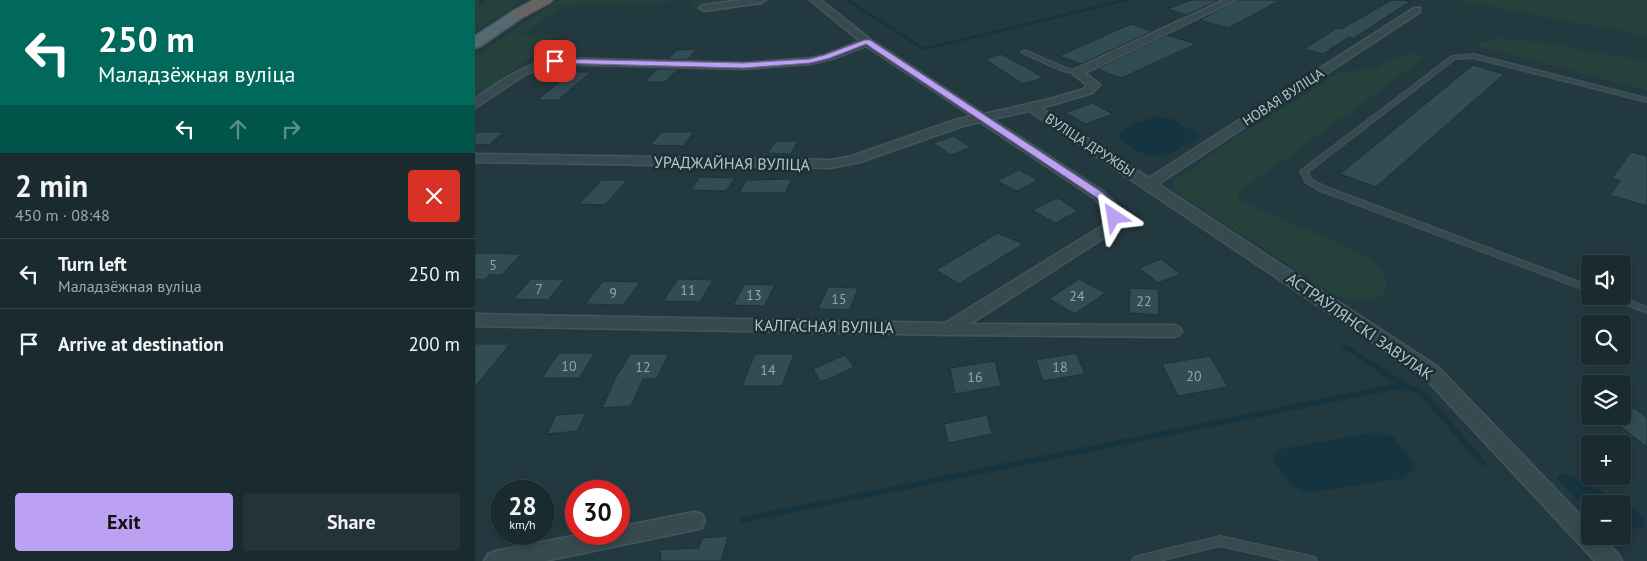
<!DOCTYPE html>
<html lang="en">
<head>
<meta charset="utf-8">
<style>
	:root { --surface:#1a2b30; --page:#233338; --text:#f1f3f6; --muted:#9fa7ab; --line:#38474c; --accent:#bca0f2 }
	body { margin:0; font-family:"PT Sans",sans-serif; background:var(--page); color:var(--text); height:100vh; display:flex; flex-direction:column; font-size:19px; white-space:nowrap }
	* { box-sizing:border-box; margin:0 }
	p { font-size:16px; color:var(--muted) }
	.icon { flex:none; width:28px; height:28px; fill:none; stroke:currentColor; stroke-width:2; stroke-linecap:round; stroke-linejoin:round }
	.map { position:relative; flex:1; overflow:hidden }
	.side { display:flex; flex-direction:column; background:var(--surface); width:475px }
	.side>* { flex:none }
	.banner { background:#00695c; color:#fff; overflow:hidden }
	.fabs { position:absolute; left:1106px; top:255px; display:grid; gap:10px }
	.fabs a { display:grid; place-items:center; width:50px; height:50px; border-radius:5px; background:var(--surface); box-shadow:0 2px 8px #0003,0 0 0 1px var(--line); font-size:25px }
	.speed { position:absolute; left:15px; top:480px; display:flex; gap:10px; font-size:25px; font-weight:700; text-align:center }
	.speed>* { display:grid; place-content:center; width:65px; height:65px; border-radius:50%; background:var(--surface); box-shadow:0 2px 8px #0003,0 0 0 1px var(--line); line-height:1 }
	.speed small { font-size:12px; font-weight:400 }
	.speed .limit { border:8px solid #d22; background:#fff; color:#111 }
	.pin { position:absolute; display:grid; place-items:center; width:42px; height:42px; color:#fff; margin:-21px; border-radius:10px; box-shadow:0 2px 8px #0006 }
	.me { position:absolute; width:55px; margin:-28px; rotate:327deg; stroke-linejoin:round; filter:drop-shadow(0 0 4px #0008) }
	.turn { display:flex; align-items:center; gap:18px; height:105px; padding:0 15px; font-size:22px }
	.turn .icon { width:65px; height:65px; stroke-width:2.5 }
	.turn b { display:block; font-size:35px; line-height:42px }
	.lanes { display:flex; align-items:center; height:48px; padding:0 15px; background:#0003; justify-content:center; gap:25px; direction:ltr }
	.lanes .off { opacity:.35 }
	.round { display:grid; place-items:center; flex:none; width:52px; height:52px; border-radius:5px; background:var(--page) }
	.summary { display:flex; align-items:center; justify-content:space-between; height:85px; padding:0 15px }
	h1 { font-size:30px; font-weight:700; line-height:38px }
	.button { display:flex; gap:10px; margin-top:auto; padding:10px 15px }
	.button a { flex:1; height:58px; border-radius:5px; background:var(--accent); color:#111; font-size:20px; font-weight:700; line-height:58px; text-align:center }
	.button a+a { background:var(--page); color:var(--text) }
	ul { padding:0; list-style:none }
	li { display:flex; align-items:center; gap:15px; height:70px; padding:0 15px; border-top:1px solid var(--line) }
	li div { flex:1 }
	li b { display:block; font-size:19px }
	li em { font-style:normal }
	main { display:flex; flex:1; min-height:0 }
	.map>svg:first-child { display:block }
	.green { fill:#25413b }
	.water { fill:#15343f }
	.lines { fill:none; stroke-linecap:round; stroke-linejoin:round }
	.stream-far2 { stroke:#15343f; stroke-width:3 }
	.stream-far1 { stroke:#15343f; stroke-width:5 }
	.stream { stroke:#15343f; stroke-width:6 }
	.building { fill:#324c54; stroke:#1e3137 }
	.service-casing { stroke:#44565c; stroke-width:2 }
	.minor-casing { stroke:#44565c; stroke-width:3 }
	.primary-casing { stroke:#44565c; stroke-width:3 }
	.trunk-casing { stroke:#42545b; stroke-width:2 }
	.service { fill:#374a50; fill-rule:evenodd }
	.minor { fill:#374a50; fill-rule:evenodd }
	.primary { fill:#556970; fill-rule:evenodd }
	.trunk { fill:#666462; fill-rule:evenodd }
	.route { fill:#bca0f2; stroke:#7a689d }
	.labels { text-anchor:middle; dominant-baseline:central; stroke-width:5; stroke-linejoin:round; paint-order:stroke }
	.far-street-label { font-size:14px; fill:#b4c4cb; stroke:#1c2f35 }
	.number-label { font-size:14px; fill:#92a5ac }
	.street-label { font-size:16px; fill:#b4c4cb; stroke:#1c2f35 }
</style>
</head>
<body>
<main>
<section class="side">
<div class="banner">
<div class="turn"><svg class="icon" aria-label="left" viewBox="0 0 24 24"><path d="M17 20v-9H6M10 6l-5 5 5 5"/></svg><div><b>250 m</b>Маладзёжная вуліца</div></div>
<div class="lanes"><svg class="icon" aria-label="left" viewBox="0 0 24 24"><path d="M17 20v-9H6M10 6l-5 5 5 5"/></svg><svg class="icon off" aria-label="ahead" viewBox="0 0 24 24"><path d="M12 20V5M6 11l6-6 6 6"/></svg><svg class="icon off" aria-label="right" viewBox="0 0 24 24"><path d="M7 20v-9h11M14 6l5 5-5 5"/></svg></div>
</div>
<div class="summary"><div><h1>2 min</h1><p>450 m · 08:48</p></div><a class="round" style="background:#d93025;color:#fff"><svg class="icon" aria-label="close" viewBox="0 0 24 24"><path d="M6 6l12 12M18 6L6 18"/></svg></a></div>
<ul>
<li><svg class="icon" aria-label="left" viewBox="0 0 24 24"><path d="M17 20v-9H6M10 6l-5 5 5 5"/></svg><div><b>Turn left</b><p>Маладзёжная вуліца</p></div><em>250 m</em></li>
<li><svg class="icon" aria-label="arrive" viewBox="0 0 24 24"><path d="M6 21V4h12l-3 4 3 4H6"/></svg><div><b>Arrive at destination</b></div><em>200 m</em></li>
</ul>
<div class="button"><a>Exit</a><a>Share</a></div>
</section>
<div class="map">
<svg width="1172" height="561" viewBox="0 0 1172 561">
	<rect width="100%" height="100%" fill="#233940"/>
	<path class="green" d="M0 0H46L27 15 0 31Z
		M82 0H278L240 5 215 6 219 0 88 6 47 35H82L50 62 0 98V57Z
		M980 0H1172V36Z
		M1024 38 1073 43 1172 62V90L1010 49 1003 45 1007 42Z
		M941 54 946 56 948 59 763 193 764 200 892 256 913 280 908 295 887 301 861 296 700 191 697 182 762 137 865 72 900 69 917 59 929 55Z"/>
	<path class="water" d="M683 116 697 119 726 136C694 156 675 168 644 137 650 124 670 121 683 116Z
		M902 432 919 437 942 468 929 478 832 493 817 486 797 459 802 450Z
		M1085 474 1096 476 1154 505 1170 520 1168 527 1148 531V504H1115V512L1082 479Z"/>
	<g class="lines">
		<path class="stream-far2" d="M372 0 449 49 651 0
			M6 2 8 0"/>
		<path class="stream-far1" d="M870 347 903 368"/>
		<path class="stream" d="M901 367 928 385
			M267 520 928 385 948 394 1008 463"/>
	</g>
	<path class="building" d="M716 0H745L711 15 692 9Z
		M763 0H806L753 28 725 20Z
		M917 0 936 1 879 38 874 37 848 54 829 49 862 28 866 29Z
		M656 24 678 31 606 64 584 56Z
		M692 35 721 44 646 78 622 69Z
		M222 49 212 60 193 59 202 50Z
		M526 54 556 70 568 78 547 84 510 59Z
		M998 65 1029 74 901 187 865 174Z
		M183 69H203L190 82H169Z
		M97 72H116L83 100H62Z
		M617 103 638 114 611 124 590 113Z
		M0 132H29L14 145 0 144Z
		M187 132H219L208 146 175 145Z
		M478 136 496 147 476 155 458 143Z
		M301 141H323L316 154 292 153Z
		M1156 152 1172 156V206L1135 195 1145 181 1137 178Z
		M544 170 563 180 542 191 522 181Z
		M225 177 260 178 251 191 216 190Z
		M317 179 310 193H264L271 180Z
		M127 180H152L130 205 104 204Z
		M583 198 603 211 580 223 557 210Z
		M523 233 548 244 484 284 461 270Z
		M0 253 46 254 27 275H14L9 280 0 279Z
		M686 259 705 274 683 283 664 268Z
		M56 279H90L73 300 38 299Z
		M203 279 238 280 225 302 188 301Z
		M604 279 630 293 600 314 574 299Z
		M128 281 165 282 148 305 110 304Z
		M270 284 300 285 289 306 258 305Z
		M353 287 383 288 375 310 343 309Z
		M655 288 683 289 684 315 654 313Z
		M0 344H35L0 387Z
		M84 353H120L104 378H67Z
		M601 353 610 374 568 381 561 360Z
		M155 354H194L181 379H168L156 406 127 408 140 379Z
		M280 354H319L307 386H267Z
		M370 355 379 367 346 382 338 369Z
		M735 356 753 387 703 396 687 364Z
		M520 361 526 386 480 394 475 368Z
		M1159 408 1172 418V447L1134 418 1148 416V412Z
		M111 413 102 431 72 434 81 415Z
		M512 415 517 434 473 443 469 424Z
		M253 536 246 561H186L185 550 224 548 227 538Z"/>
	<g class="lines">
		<g class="service-casing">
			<path id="service" d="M549 50 591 68 605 72 602 74 588 71 547 53 546 52Z
				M998 54 1172 98V102L998 58 980 59 833 172 837 180 849 186 1115 286V292L843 190 831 183 825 171 977 56Z
				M1132 296H1145L1172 307V313L1133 298Z
				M745 536 836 556 840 557 842 561H811L745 546 685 561H657L659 557 663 556Z"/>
		</g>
		<g class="minor-casing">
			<path id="minor" d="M266 0H291L286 3 229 11 224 8 229 5Z
				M335 0H346L396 40 509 114 575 99 609 89 612 85 598 74 597 72 598 70 749 0H761L610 73 625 85 617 93 566 108 674 178 939 8H945V12L683 184 963 367 1115 525V536H1126L1143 554 1147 561H1120L949 377 554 111 517 119 629 192C643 204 650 215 638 232L495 324 698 325 704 327 707 331 704 335 698 337 475 335 0 326V314L470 323 627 226 630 218V210L619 198 505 122 488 126 385 162 356 168 0 162V154L356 160 377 156 480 120 497 116 391 46 357 59 335 64 268 69 80 64 51 74 0 108V99C26 80 48 65 80 58L268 63 335 58 350 55 385 41Z
				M219 512 227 514 230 521 227 528 219 530 70 561H9L13 554 21 551 108 534H144V527Z"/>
		</g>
		<g class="primary-casing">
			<path id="primary" d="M43 9 48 11 51 14 48 17 6 46 0 48V36L38 11Z"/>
		</g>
		<g class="trunk-casing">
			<path id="trunk" d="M58 0H78L75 3 49 17H37L35 14 37 11Z"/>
		</g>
		<use href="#service" class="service"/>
		<use href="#minor" class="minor"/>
		<use href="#primary" class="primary"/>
		<use href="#trunk" class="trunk"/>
	</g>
	<path class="route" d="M390 40H395L628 193 642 206 644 217 642 219H635L632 207 621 197 391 44 355 58 335 63 268 68 80 63 77 61 80 59 268 63 335 59 350 55Z"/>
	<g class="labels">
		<g class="far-street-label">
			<text transform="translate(808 97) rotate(-33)">НОВАЯ ВУЛІЦА</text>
			<text transform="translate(615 145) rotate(33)">ВУЛІЦА ДРУЖБЫ</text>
		</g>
		<g class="number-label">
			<text x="18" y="265">5</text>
			<text x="64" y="289">7</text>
			<text x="213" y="290">11</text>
			<text x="138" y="293">9</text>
			<text x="279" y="295">13</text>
			<text x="602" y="296">24</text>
			<text x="364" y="299">15</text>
			<text x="669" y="301">22</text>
			<text x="94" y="366">10</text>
			<text x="168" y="367">12</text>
			<text x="585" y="367">18</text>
			<text x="293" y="370">14</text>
			<text x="719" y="376">20</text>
			<text x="500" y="377">16</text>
		</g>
		<g class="street-label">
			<text transform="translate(257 163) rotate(1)">УРАДЖАЙНАЯ ВУЛІЦА</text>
			<text transform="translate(349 326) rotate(1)">КАЛГАСНАЯ ВУЛІЦА</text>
			<text transform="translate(885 326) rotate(35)">АСТРАЎЛЯНСКІ ЗАВУЛАК</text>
		</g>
	</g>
</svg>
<div class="fabs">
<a><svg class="icon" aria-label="sound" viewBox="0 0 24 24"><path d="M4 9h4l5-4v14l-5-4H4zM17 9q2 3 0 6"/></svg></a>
<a><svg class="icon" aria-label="search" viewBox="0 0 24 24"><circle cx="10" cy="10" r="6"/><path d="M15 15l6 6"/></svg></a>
<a><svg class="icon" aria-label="layers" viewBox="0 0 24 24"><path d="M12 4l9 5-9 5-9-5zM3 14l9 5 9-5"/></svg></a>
<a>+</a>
<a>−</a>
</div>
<div class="speed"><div>28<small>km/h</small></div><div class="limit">30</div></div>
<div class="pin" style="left:80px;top:61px;background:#d93025"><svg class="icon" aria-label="arrive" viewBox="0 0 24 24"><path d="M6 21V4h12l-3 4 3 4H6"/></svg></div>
<svg class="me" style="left:639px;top:217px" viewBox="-20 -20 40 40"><path d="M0-17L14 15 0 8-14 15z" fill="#bca0f2" stroke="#fff" stroke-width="4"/></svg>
</div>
</main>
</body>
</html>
